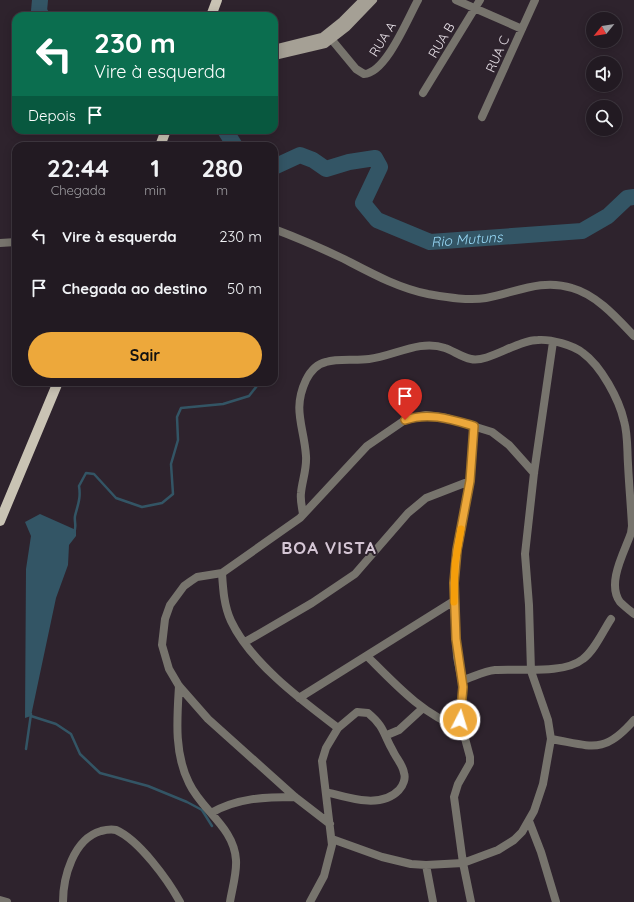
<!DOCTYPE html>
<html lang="pt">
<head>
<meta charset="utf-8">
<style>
	:root { --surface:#221a22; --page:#2a232a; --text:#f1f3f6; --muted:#a2a1a5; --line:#3f3840; --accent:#eda83b }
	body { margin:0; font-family:Quicksand,sans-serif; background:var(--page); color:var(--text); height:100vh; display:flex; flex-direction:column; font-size:15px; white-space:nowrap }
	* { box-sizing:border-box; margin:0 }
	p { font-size:13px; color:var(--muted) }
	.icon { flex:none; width:22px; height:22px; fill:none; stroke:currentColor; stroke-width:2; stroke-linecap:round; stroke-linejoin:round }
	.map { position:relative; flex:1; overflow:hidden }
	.sheet { position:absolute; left:12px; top:142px; width:266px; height:244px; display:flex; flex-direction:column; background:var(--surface); border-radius:12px; box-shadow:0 2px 10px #0003,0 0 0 1px var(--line) }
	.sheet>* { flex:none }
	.banner { position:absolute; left:12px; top:12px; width:266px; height:122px; border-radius:12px; box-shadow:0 2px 10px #0003,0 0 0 1px var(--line); background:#0b6e4f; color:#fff; overflow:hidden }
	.needle { width:26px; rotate:240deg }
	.tools { position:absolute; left:586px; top:12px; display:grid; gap:8px }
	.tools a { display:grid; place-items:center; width:36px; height:36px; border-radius:50%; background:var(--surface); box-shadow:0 2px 10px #0003,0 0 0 1px var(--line); font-size:20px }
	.pin { position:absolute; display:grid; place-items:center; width:34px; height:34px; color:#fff; margin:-41px -17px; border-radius:50% 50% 50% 0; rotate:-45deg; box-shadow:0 0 4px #0007 }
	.pin .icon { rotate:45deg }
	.me { position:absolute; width:44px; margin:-22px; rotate:5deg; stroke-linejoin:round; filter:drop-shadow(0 0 3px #0008) }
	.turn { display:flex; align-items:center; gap:14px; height:84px; padding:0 16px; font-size:18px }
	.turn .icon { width:52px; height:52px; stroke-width:2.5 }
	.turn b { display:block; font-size:28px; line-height:34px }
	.then { display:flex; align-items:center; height:38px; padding:0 16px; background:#0003; gap:8px; font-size:15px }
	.eta { display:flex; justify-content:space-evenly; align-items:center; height:68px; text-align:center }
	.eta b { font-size:24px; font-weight:700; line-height:28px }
	.button { display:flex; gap:8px; margin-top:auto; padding:8px 16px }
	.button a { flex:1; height:46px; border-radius:24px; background:var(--accent); color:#111; font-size:16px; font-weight:700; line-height:46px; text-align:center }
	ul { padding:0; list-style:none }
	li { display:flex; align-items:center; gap:12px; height:52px; padding:0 16px }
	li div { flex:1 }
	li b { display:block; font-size:15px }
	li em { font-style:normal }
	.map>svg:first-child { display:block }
	.water { fill:#335565 }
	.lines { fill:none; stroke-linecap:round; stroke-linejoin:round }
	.stream { stroke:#335565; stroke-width:2.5 }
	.river { stroke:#335565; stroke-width:16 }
	.street { stroke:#77746d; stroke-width:8 }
	.secondary { stroke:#a5a095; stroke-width:8 }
	.primary { stroke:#c9c3b4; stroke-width:10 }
	.route-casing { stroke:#9a6d26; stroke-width:10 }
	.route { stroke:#eda83b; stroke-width:7 }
	.slow { stroke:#f59e0b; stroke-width:7 }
	.labels { text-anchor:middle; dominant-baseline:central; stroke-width:4; stroke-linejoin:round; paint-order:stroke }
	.street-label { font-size:13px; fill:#ebe4eb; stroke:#2e232d }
	.water-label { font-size:14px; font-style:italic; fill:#98d8f6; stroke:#2e232d }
	.district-label { font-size:17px; font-weight:bold; letter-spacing:1px; fill:#d5c6d5; stroke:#2e232d }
</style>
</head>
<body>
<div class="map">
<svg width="634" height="902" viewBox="0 0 634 902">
	<rect width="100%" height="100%" fill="#2e232d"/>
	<path class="water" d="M40 514 76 530V536L69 545 68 565 56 598 31 716 25 718 26 569 31 536 25 522Z"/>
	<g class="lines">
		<path class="stream" d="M74 532C77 527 74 521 75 516 78 504 81 498 79 486L86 473 94 474 116 498 142 507 162 503 173 494 171 464 178 440 177 417 181 408 223 404 249 396 260 382
			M31 716 56 724 71 734 80 754 100 773 148 786 187 802 202 810 212 826
			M26 749 31 714"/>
		<g class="river">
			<path d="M40 0 39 11 42 16"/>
			<path d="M225 130 235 146"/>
			<path id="s1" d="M274 167 300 155 313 160 326 169 349 162 375 158 380 167 363 203 377 220 430 242 582 231 608 216 627 198 634 197"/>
		</g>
		<path class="street" d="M456 0 522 29
			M332 40 356 69 364 74C386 73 408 18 418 0
			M423 93 480 0
			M482 117 535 0
			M274 229C298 238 321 248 344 259 371 273 398 288 428 294 446 297 468 301 486 298 515 293 541 278 572 288 597 295 617 318 634 336
			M0 243 16 242
			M303 514C302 507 300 500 301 493 302 481 307 469 306 456 304 426 292 410 306 380 310 372 317 364 326 362 339 358 355 361 369 359 394 356 420 339 445 348 454 351 461 357 471 359 488 363 517 340 538 340 551 339 573 345 583 353 601 366 619 399 624 421 628 435 627 450 628 464 629 485 631 506 632 526L631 533C625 551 606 583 620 602 624 606 629 610 634 614
			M222 573C223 589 224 606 231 621 251 663 301 700 338 728L326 748 322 761 332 845 324 876 310 902
			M245 642 312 603 355 574 408 513 426 498 470 481
			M367 656C395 684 423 715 461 728
			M463 680C473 677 484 671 495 670 518 668 563 675 583 659 595 650 603 631 611 619
			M179 686C177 719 174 753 189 783 202 811 234 827 236 860 237 873 232 889 230 902
			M299 698 454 601
			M387 735 399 730 423 708
			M551 739C592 746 604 755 634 720
			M326 792C349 798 381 809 399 790 403 786 406 778 404 773 403 765 396 758 393 751 383 734 385 727 368 713L357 712 338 728
			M211 813C237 798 264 797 295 797
			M529 821 541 852 556 902
			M330 824 295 797 208 719 179 686 169 669 162 645 165 619 170 605 184 586 191 581 197 577 222 573 300 518 367 446 405 420 426 415 447 418 492 432 509 445 534 473
			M332 839 382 857 411 864 426 865 463 863 498 850 514 840 522 832 534 811 543 784 551 739 548 720 531 671 529 605 525 554 534 473 553 342
			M426 865 433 902
			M0 900 7 902
			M63 902C63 878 73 839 101 831 105 830 111 829 116 830 139 840 168 880 180 902
			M471 902 463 863 454 797 458 784 470 763V757L460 720 463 687 457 657 454 601 455 564 470 481 474 426"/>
		<path class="secondary" d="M274 49 322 37 342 21 363 0
			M274 56 325 44 347 27 373 0"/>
		<path class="primary" d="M211 16 217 0
			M160 146 166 130
			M0 521 58 382"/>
	</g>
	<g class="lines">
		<g class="route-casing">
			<path id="route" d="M405 420C429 412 450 419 474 426L470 481 457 550 454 583 456 639 463 687 460 720"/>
		</g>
		<use href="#route" class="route"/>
		<path class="slow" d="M454 602 455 564 461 529"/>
	</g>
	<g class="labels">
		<g class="street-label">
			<text transform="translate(382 39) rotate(-58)">RUA A</text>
			<text transform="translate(441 40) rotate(-59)">RUA B</text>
			<text transform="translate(497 54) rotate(-66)">RUA C</text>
		</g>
		<g class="water-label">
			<text stroke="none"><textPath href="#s1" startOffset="275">Rio Mutuns</textPath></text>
		</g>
		<g class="district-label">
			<text x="329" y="547">BOA VISTA</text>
		</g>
	</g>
</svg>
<div class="tools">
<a><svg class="needle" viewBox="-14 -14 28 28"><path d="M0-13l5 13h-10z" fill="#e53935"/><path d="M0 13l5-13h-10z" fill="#a2a1a5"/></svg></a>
<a><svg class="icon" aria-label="sound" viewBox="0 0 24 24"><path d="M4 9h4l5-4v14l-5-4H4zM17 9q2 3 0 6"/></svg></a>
<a><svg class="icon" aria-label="search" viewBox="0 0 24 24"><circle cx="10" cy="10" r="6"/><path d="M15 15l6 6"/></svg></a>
</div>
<div class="pin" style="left:405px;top:420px;background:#d93025"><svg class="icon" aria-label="arrive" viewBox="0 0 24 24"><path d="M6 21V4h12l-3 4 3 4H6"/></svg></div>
<svg class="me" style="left:460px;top:720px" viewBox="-20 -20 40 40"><circle r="17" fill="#eda83b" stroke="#fff" stroke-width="3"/><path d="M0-11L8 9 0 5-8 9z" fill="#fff"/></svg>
<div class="banner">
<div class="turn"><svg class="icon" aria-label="left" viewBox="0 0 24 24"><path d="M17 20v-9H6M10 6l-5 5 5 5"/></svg><div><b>230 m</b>Vire à esquerda</div></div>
<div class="then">Depois<svg class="icon" aria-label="arrive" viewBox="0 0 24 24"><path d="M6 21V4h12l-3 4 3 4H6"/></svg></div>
</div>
<section class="sheet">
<div class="eta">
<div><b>22:44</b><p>Chegada</p></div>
<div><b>1</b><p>min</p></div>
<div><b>280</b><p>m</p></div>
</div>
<ul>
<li><svg class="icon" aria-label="left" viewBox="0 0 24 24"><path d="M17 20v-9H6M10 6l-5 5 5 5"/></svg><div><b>Vire à esquerda</b></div><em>230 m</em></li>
<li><svg class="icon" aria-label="arrive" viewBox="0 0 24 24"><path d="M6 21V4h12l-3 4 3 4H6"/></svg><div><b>Chegada ao destino</b></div><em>50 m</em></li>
</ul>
<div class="button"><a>Sair</a></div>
</section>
</div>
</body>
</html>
